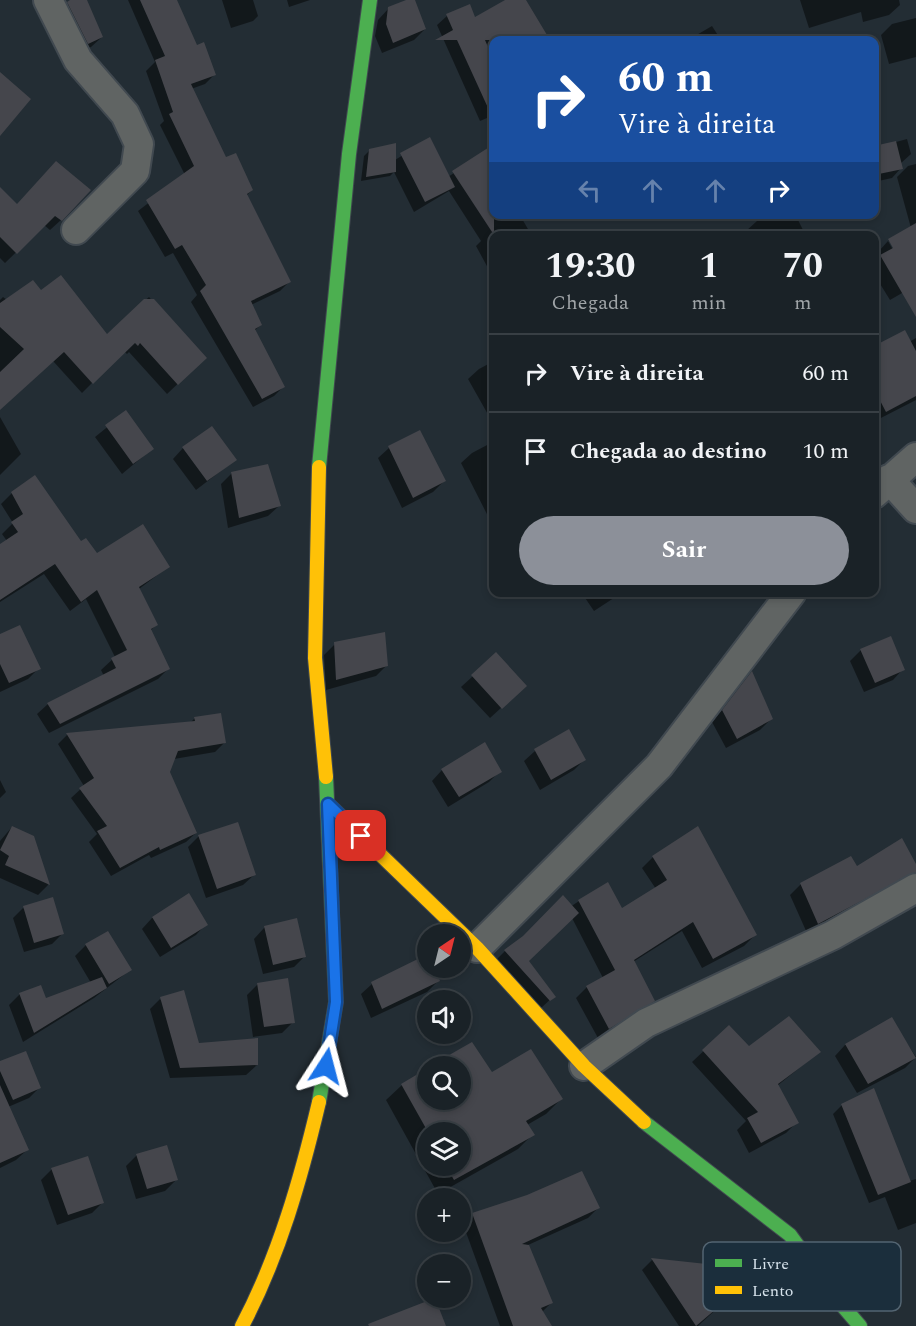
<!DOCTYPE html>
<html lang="pt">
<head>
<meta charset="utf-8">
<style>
	:root { --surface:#1a2227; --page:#232a2f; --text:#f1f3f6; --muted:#9fa4a7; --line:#383f44; --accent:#8c9099 }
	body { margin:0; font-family:Spectral,serif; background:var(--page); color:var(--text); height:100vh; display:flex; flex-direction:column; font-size:22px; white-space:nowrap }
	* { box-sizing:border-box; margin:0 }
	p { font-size:20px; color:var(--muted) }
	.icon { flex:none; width:33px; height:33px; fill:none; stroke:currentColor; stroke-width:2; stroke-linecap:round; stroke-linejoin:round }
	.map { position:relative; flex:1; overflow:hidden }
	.sheet { position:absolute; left:489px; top:231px; width:390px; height:366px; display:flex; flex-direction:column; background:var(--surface); border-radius:12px; box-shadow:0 3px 9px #0003,0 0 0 2px var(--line) }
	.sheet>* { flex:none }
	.hud { position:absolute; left:489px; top:36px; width:390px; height:183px; border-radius:12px; box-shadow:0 3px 9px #0003,0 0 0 2px var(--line); background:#1a4fa0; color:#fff; overflow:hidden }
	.needle { width:39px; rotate:35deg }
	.buttons { position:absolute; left:417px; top:924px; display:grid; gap:12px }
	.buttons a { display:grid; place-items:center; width:54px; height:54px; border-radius:50%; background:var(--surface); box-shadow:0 3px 9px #0003,0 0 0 2px var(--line); font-size:30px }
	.pin { position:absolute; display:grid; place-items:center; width:51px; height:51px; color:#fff; margin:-26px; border-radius:12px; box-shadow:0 3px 9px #0006 }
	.me { position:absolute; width:66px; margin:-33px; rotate:9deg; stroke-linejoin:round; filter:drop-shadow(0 0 4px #0008) }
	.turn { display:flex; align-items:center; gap:21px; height:126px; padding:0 30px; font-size:27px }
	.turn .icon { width:78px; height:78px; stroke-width:2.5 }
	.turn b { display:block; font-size:42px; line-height:51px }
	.lanes { display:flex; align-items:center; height:57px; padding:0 30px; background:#0003; justify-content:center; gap:30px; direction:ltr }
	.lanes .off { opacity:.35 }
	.eta { display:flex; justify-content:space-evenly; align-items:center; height:102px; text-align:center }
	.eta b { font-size:36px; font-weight:700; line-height:42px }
	.primary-button { display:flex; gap:12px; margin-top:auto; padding:12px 30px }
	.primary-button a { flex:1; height:69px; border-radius:36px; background:var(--accent); color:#fff; font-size:24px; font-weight:700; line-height:69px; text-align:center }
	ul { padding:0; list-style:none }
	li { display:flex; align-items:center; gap:18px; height:78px; padding:0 30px; border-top:2px solid var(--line) }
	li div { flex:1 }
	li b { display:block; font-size:22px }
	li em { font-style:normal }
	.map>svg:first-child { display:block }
	.shadow { fill:#0007; fill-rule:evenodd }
	.building { fill:#45464c }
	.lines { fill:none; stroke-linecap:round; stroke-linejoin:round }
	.street-casing { stroke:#414950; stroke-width:32 }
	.fast-casing { stroke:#414950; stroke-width:16 }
	.slow-casing { stroke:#414950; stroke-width:16 }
	.street { stroke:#606463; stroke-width:28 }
	.fast { stroke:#4caf50; stroke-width:14 }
	.slow { stroke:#ffc107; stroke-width:14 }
	.route-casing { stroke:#114b97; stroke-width:15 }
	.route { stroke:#1a73e8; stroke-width:10 }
	.key { fill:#1b2e3c; stroke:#536471; stroke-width:1.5 }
	.key-label { font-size:16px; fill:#d6e2eb }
</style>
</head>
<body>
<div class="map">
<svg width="916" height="1326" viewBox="0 0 916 1326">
	<rect width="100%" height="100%" fill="#232d34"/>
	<path class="shadow" d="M74 0H85L102 37 91 47 77 53 57 13Z
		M128 0H175L196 47 214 75 205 84 191 89 226 159 252 190 246 196 289 282 280 291 251 305 261 325 254 331 283 387 274 396 253 407 191 302 197 295 173 253 165 257 138 211 185 175 160 125 164 121 146 71 155 62Z
		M222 0H253L258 16 253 21 231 28Z
		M287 0H310L289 7Z
		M410 0H413L425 29 414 40 382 53 375 36 378 20 389 8Z
		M508 0H524L548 40H494V115L480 121 437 25 447 16 474 19Z
		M800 0H899L900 5 889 15 863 22 861 12 809 28Z
		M916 18V57L889 64 881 35 892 24Z
		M712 26 721 40H688Z
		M756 36 759 40H748Z
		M429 139 448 177 494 146V214H511L515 220 521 217 532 236H494V279L476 246 481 241 449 191 414 212 394 172 390 176 361 181 364 156 369 151 395 160Z
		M907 139 911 154 900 164 901 168 892 178 874 182V148Z
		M916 164V285L890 300 874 274V263L881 256 879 251 888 241 896 255 891 241H888L911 228 897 177 908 166Z
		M45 174 61 220 50 230 44 225 5 263 0 258V188L17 206Z
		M769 214H795L806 236H749L746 231 757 221Z
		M41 292 106 336 149 297 205 358 167 394 129 352 127 354 124 351 82 393 53 361 0 409V300L3 297 7 300Z
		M916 338V400L875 421 874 348 909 342Z
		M494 361V416L490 418 468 379 479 369Z
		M126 412 152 449 122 474 95 437Z
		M0 417 21 454 0 475Z
		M419 432 444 481 433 492 402 508 378 458 389 448Z
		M489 444 494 452V528L461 463 472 453Z
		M183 448 235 460 196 490 173 459Z
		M232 473 279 506 268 516 228 528 221 484Z
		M12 493 96 555 168 567 139 589 156 625 150 631 168 669 158 679 49 733 37 714 48 704 104 676 101 670 115 657 86 599 70 611 44 574 0 602V546L7 541 2 534 13 523 1 504Z
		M581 592H623L594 611Z
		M0 635 39 668 28 679 0 692Z
		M335 644 387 665 376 676 326 690 324 655Z
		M861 650 903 669 893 680 864 692 850 661Z
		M496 655 514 696 490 718 461 687Z
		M752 674 771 719 760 730 726 748 712 722Z
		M195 718 224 743 215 752 174 759 168 772 196 833 186 842 151 858 149 855 111 876 89 842 97 834 71 798 84 786 58 744 67 735 191 722Z
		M568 731 584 760 574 770 540 790 524 761 535 751Z
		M442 770 500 771 489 782 448 807 432 781Z
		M0 780 6 792 0 798Z
		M12 827 33 837 48 885 38 895 0 878V841Z
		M199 836 254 875 243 885 206 898 188 847Z
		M653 857 755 935 744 946 702 968 682 931 633 962 653 1000 642 1011 598 1038 576 998 587 987 603 978 572 918 527 961 554 996 540 1009 496 960 505 951 579 901 622 910 656 889 642 868Z
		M916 867V875L807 933 790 895 801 884 857 868Z
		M189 896 206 924 196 935 160 957 142 929 152 918Z
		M23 908 63 933 52 944 24 952 13 918Z
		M296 920 305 956 294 967 263 974 254 939 264 928Z
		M86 945 130 970 94 998 23 1042 9 1005 20 994 45 1000 91 983 75 956Z
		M427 956 428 968H432L438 981 427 992 371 1018 361 994 372 984Z
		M258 984 293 1022 282 1033 253 1037 247 995Z
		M160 999 198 1045 257 1065 246 1075 170 1078 150 1009Z
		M891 1019 916 1057 905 1068 857 1093 835 1056 845 1045Z
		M729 1027 749 1048 819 1052 777 1086 797 1122 786 1133 749 1153 737 1130 746 1121 692 1062Z
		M472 1044 492 1074 561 1099 546 1114 527 1125 533 1134 518 1149 438 1194 386 1100 402 1085 428 1100H460V1066H433ZM428 1132H460V1166H428Z
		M0 1063 40 1087 29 1098 8 1107 27 1150 16 1160 0 1168Z
		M842 1105 909 1181 916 1179V1223L898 1230 885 1197 869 1203 833 1114Z
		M137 1155 176 1180 165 1191 136 1199 126 1166Z
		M52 1169 103 1202 92 1213 57 1225 41 1180Z
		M598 1208 588 1218 528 1245 551 1303 542 1312 551 1326H500L463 1224 473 1214Z
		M652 1260 758 1271 698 1326H679L642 1270Z"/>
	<path class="building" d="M70 0H87L103 37 88 44 67 2Z
		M140 0H177L197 45 204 42 216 75 191 84 226 157 236 153 253 190 247 194 291 282 251 301 262 325 255 329 285 387 262 399 200 291 206 285 182 245 175 249 146 200 194 166 169 114 173 112 155 60 165 56Z
		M406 0H415L426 29 393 43 386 24 388 7Z
		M505 0H526L550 40H485L494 61V121L457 40H435L453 30 446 14 470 4 475 17Z
		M0 72 31 99 0 136Z
		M430 137 455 187 425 202 400 153Z
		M896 141 903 169 874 175V146Z
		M396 143V172L366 177 369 149Z
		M494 144V235L452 171Z
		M56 161 91 190 62 221 55 216 17 254 0 237V187L17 204Z
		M916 223V317L880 255 893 248 888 239Z
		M61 275 107 334 144 299H154L207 358 178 385 140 343 138 346 135 343 93 384 64 352 0 410V372L24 349 0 327V303L33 280 41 290Z
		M905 330 916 351V396L886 412 874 389V346Z
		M126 410 154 449 133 464 105 425Z
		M212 426 237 460 207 481 182 447Z
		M420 430 446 481 413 498 388 446Z
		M268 464 281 506 239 518 231 472Z
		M35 475 81 541 86 538 97 553 143 524 170 567 139 587 158 625 151 629 170 669 60 724 47 703 116 668 111 658 127 650 97 590 81 602 55 564 0 600V544L18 532 11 522 23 514 11 492Z
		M20 625 41 669 9 683 0 664V634Z
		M385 632 388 666 336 680 334 642Z
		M891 636 905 670 875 683 860 649Z
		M496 652 527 686 502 709 471 675Z
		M752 671 773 719 737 739 722 710Z
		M221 713 226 743 178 751 170 772 197 833 160 850 159 847 120 868 97 831 107 826 79 788 94 778 66 733 195 721 194 717Z
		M569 729 586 760 551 780 534 749Z
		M485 742 502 772 459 797 441 769Z
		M238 822 256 875 217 889 198 835Z
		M12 826 34 836 50 885 5 865 9 856 0 850Z
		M698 826 757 935 713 959 693 922 634 960 655 1001 609 1029 586 986 615 970 578 900 608 882 622 908 667 880 652 856Z
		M902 838 916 864V872L818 924 800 883 851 856 857 866Z
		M189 893 208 925 171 948 152 917Z
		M563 895 579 913 529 961 556 997 550 1001 504 950 523 936Z
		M53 897 64 934 34 943 23 906Z
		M297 918 306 957 273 965 264 926Z
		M108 931 132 970 109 984 85 944Z
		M428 954V968H434L440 981 382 1009 371 982Z
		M102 977 107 988 34 1033 19 993 41 985 46 998Z
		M288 978 295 1023 264 1027 257 983Z
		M184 990 199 1043 258 1038V1065L180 1068 160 997Z
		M789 1016 821 1052 778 1084 799 1123 761 1143 747 1118 758 1112 702 1050 729 1025 749 1046Z
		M892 1017 916 1058 868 1084 845 1044Z
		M472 1042 492 1072 531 1049 563 1099 526 1121 535 1135 454 1180 446 1166H460V1132H428L401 1084 428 1068V1100H460V1066H430Z
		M26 1051 41 1088 13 1100 0 1071V1061Z
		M0 1085 29 1150 0 1163Z
		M874 1088 911 1182 878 1195 841 1104Z
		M167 1145 178 1180 147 1189 136 1154Z
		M88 1156 104 1203 68 1215 51 1168Z
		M582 1171 600 1208 522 1244 529 1245 553 1303 541 1308 552 1326H513L472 1213 527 1195Z
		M651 1258 762 1270 696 1326Z
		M435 1298 446 1326H369L368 1324Z"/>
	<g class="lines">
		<g class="street-casing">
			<path id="street" d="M48 0 78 60 125 114 139 144 135 171 76 230
				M889 479 916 509
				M874 494 916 457
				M477 948 659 766 792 592
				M584 1066 646 1023 833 935 916 888"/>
		</g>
		<g class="fast-casing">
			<path id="fast" d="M319 467 349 154 370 0
				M319 1102 336 1002 326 777
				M644 1122 790 1235 835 1297 860 1326"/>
		</g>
		<g class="slow-casing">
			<path id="slow" d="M319 467 315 658 326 777
				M328 804 477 948 584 1066 644 1122
				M242 1326C279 1256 301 1178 319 1102"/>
		</g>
		<use href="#street" class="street"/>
		<use href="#fast" class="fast"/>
		<use href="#slow" class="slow"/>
	</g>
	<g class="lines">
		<g class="route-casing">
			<path id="route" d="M326 1066 336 1002 328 804 361 836"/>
		</g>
		<use href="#route" class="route"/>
	</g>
	<rect x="703" y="1242" width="198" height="69" rx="9" class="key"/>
	<rect x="715" y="1259" width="27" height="8" fill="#4caf50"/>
	<rect x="715" y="1286" width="27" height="8" fill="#ffc107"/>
	<g class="key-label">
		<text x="752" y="1269">Livre</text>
		<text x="752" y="1296">Lento</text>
	</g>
</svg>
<div class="buttons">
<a><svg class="needle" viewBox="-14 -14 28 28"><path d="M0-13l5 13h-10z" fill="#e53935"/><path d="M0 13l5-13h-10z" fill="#9fa4a7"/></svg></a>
<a><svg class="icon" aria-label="sound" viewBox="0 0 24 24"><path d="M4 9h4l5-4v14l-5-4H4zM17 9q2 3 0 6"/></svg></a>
<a><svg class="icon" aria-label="search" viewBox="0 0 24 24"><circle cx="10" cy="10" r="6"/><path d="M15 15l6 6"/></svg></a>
<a><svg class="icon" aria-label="layers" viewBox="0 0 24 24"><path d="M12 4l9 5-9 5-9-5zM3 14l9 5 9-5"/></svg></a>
<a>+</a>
<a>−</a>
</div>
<div class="pin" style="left:361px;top:836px;background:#d93025"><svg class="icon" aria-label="arrive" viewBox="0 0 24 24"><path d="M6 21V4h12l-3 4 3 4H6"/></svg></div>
<svg class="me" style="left:326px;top:1066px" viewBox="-20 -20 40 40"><path d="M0-17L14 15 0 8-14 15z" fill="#1a73e8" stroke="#fff" stroke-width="4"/></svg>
<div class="hud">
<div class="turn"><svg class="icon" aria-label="right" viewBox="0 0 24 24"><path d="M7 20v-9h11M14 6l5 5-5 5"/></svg><div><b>60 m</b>Vire à direita</div></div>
<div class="lanes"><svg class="icon off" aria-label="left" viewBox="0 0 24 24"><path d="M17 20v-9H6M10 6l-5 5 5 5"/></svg><svg class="icon off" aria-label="ahead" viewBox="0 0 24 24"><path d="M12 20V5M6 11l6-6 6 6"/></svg><svg class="icon off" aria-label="ahead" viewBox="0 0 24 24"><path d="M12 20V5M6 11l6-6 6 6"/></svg><svg class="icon" aria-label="right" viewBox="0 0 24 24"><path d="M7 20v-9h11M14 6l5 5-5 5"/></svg></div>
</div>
<section class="sheet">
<div class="eta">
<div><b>19:30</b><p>Chegada</p></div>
<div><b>1</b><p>min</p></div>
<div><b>70</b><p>m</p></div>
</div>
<ul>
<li><svg class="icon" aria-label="right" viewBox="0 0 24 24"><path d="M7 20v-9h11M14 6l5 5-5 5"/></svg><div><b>Vire à direita</b></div><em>60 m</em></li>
<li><svg class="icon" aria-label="arrive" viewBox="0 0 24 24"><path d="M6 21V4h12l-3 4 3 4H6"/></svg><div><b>Chegada ao destino</b></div><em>10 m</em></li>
</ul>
<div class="primary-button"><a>Sair</a></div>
</section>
</div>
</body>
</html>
